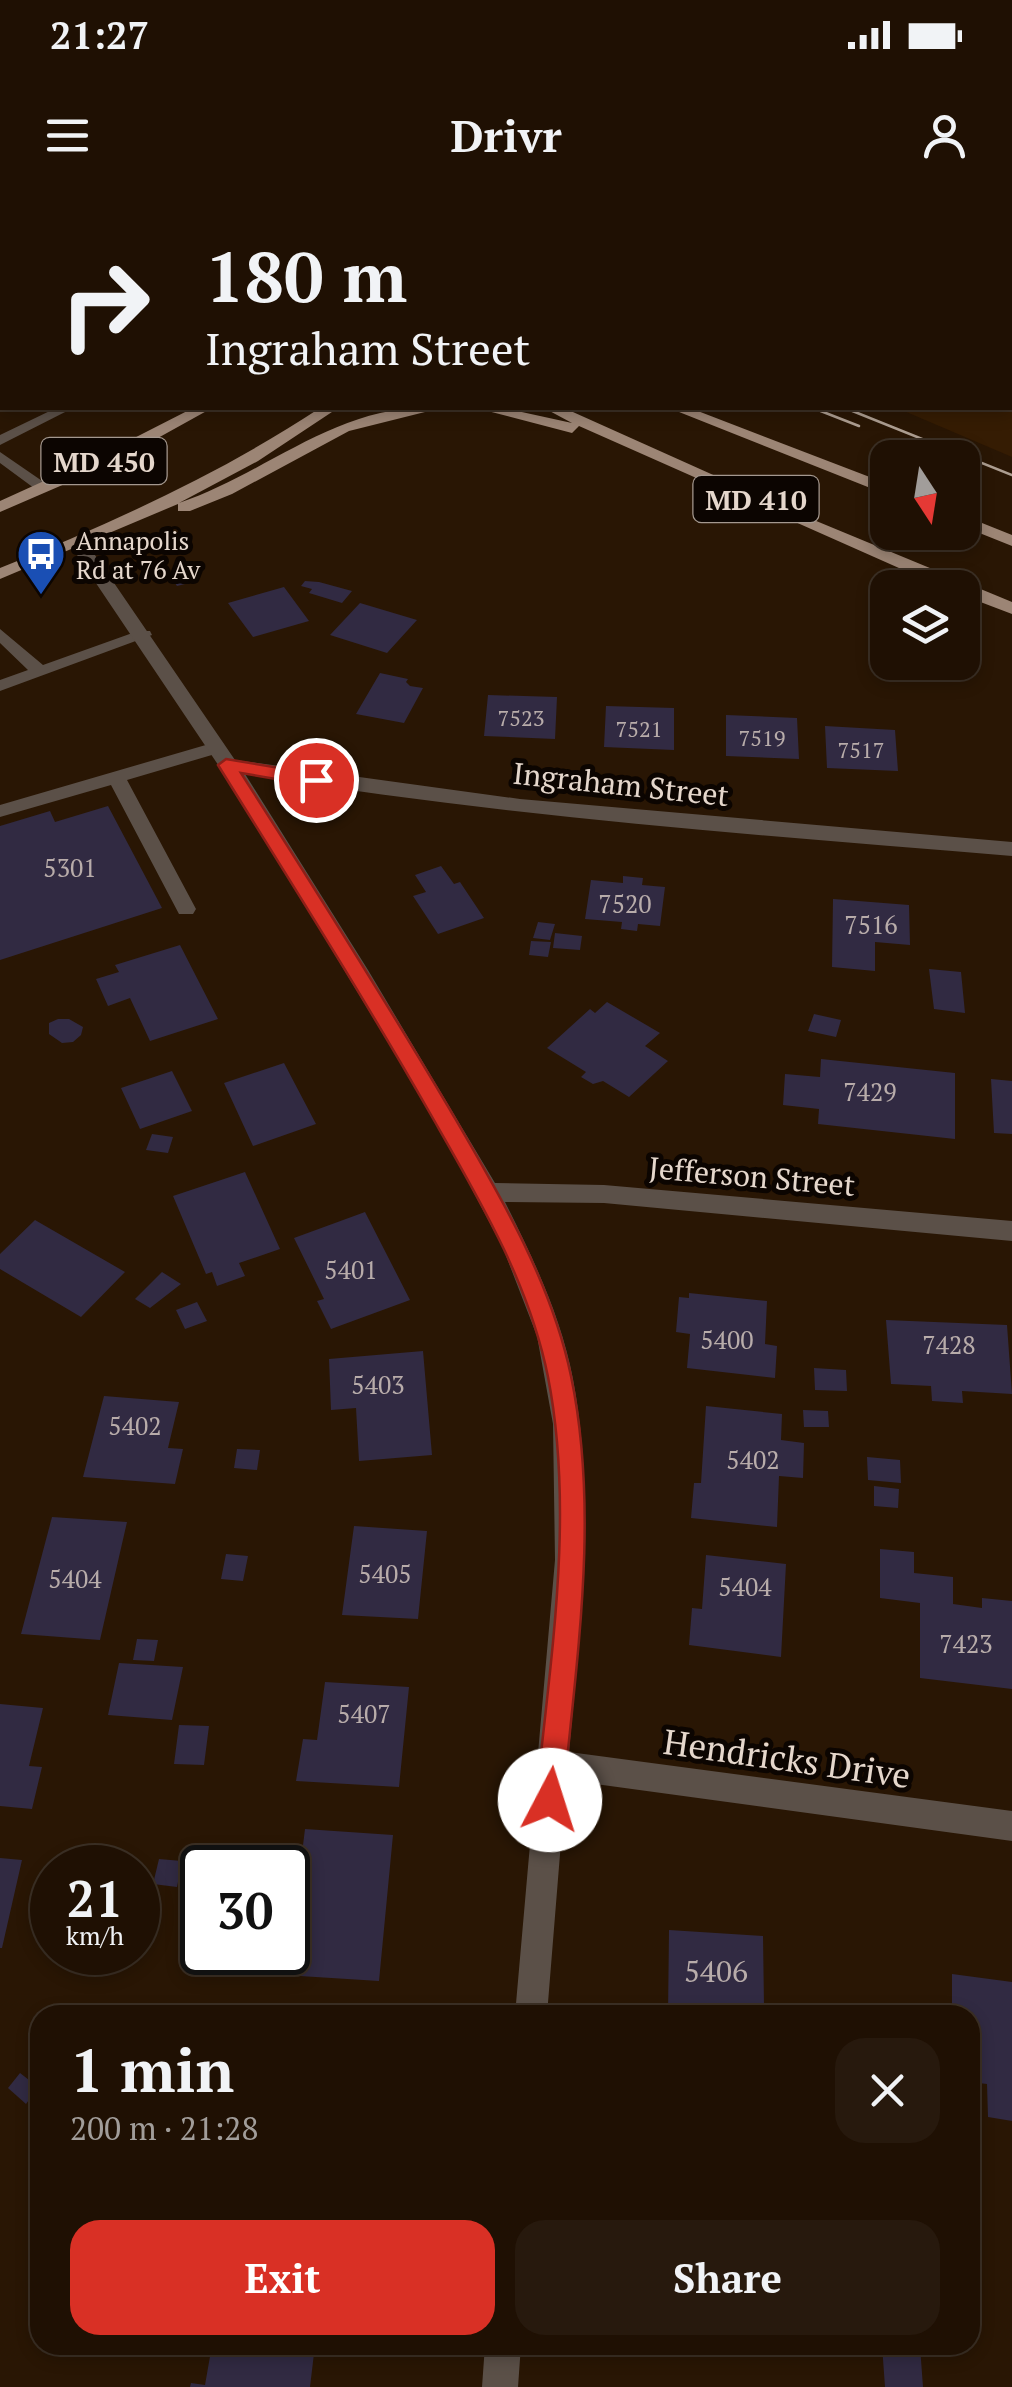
<!DOCTYPE html>
<html lang="en">
<head>
<meta charset="utf-8">
<style>
	:root { --surface:#1f1003; --page:#27190d; --text:#f1f3f6; --muted:#a19d9a; --line:#3c3025; --accent:#d93025 }
	body { margin:0; font-family:"PT Serif",serif; background:var(--page); color:var(--text); height:100vh; display:flex; flex-direction:column; font-size:38px; white-space:nowrap }
	* { box-sizing:border-box; margin:0 }
	p { font-size:32px; color:var(--muted) }
	.icon { flex:none; width:55px; height:55px; fill:none; stroke:currentColor; stroke-width:2; stroke-linecap:round; stroke-linejoin:round }
	.map { position:relative; flex:1; overflow:hidden }
	.panel { position:absolute; left:30px; top:1805px; width:950px; height:350px; display:flex; flex-direction:column; background:var(--surface); border-radius:30px; box-shadow:0 5px 15px #0003,0 0 0 2px var(--line) }
	.panel>* { flex:none }
	.banner { position:absolute; left:0px; top:0px; width:1012px; height:210px; box-shadow:0 5px 15px #0003,0 0 0 2px var(--line); background:#1f1003; color:var(--text); overflow:hidden }
	.needle { width:65px; rotate:168deg }
	.tools { position:absolute; left:870px; top:240px; display:grid; gap:20px }
	.tools a { display:grid; place-items:center; width:110px; height:110px; border-radius:20px; background:var(--surface); box-shadow:0 5px 15px #0003,0 0 0 2px var(--line); font-size:50px }
	.speed { position:absolute; left:30px; top:1645px; display:flex; gap:20px; font-size:50px; font-weight:700; text-align:center }
	.speed>* { display:grid; place-content:center; width:130px; height:130px; border-radius:50%; background:var(--surface); box-shadow:0 5px 15px #0003,0 0 0 2px var(--line); line-height:1 }
	.speed small { font-size:25px; font-weight:400 }
	.speed .limit { border:5px solid #111; border-radius:15px; background:#fff; color:#111 }
	.pin { position:absolute; display:grid; place-items:center; width:85px; height:85px; color:#fff; margin:-42px; border:5px solid #fff; border-radius:50%; box-shadow:0 2px 10px #0007 }
	.me { position:absolute; width:110px; margin:-55px; rotate:5deg; stroke-linejoin:round; filter:drop-shadow(0 0 8px #0008) }
	.turn { display:flex; align-items:center; gap:35px; height:210px; padding:0 40px; font-size:45px }
	.turn .icon { width:130px; height:130px; stroke-width:2.5 }
	.turn b { display:block; font-size:70px; line-height:85px }
	.round { display:grid; place-items:center; flex:none; width:105px; height:105px; border-radius:30px; background:var(--page) }
	.overview { display:flex; align-items:center; justify-content:space-between; height:170px; padding:0 40px }
	h1 { font-size:60px; font-weight:600; line-height:75px }
	.action { display:flex; gap:20px; margin-top:auto; padding:20px 40px }
	.action a { flex:1; height:115px; border-radius:30px; background:var(--accent); color:#fff; font-size:40px; font-weight:600; line-height:115px; text-align:center }
	.action a+a { background:var(--page); color:var(--text) }
	.status { display:flex; justify-content:space-between; align-items:center; height:70px; padding:0 50px; background:var(--surface); direction:ltr }
	.status svg { height:28px; fill:currentColor }
	header { display:flex; justify-content:space-between; align-items:center; height:130px; padding:0 40px; background:var(--surface); font-size:45px; font-weight:600 }
	.map>svg:first-child { display:block }
	.built { fill:#351c03 }
	.building { fill:#312a42 }
	.lines { fill:none; stroke-linecap:round; stroke-linejoin:round }
	.service { fill:#5b5048; fill-rule:evenodd }
	.minor { fill:#5b5048; fill-rule:evenodd }
	.primary { fill:#9c8575; fill-rule:evenodd }
	.tram { stroke:#ad9e91; stroke-width:2.5 }
	.route { fill:#d93025; stroke:#8d1f18; stroke-width:2.5 }
	.labels { text-anchor:middle; dominant-baseline:central; stroke-width:10; stroke-linejoin:round; paint-order:stroke }
	.far-number-label { font-size:22px; fill:#b8acaa }
	.far-poi-label { font-size:25px; fill:#e5d7cc; stroke:#0c0501; text-anchor:start }
	.number-label { font-size:25px; fill:#b8acaa }
	.shield { fill:#0c0501; stroke:#a4988f; stroke-width:2.5 }
	.shield-label { font-size:28px; font-weight:bold; fill:#e5d7cc }
	.street-label { font-size:30px; fill:#e5d7cc; stroke:#0c0501 }
	.near-number-label { font-size:30px; fill:#b8acaa }
	.near-street-label { font-size:35px; fill:#e5d7cc; stroke:#0c0501 }
</style>
</head>
<body>
<div class="status"><b>21:27</b><svg viewBox="0 0 49 12"><path d="M0 12V9h3v3zM5 12V6h3v6zM10 12V3h3v9zM15 12V0h3v12zM26 1h20v11H26zM47 4h2v5h-2z"/></svg></div>
<header><svg class="icon" aria-label="menu" viewBox="0 0 24 24"><path d="M4 6h16M4 12h16M4 18h16"/></svg>Drivr<svg class="icon" aria-label="person" viewBox="0 0 24 24"><circle cx="12" cy="8" r="4"/><path d="M4 21q1-7 8-7t8 7"/></svg></header>
<div class="map">
<svg width="1012" height="2187" viewBox="0 0 1012 2187">
	<rect width="100%" height="100%" fill="#291604"/>
	<path class="built" d="M572 0H1012V257L897 208H1010V2Z"/>
	<path class="building" d="M185 370 193 382 177 386 169 374Z
		M305 381 319 382 352 391 342 403 309 393 312 389 301 386Z
		M284 387 309 421 253 437 228 403Z
		M360 403 417 420 387 453 330 435Z
		M380 473 408 479 406 482 410 486 423 488 404 523 356 514Z
		M488 495 557 497 555 539 484 536Z
		M606 506 674 508V550L604 547Z
		M726 515 797 518 799 559 726 556Z
		M825 526 895 530 898 571 827 568Z
		M108 606 162 708 0 760V626L50 611 55 622Z
		M441 666 454 684 460 682 484 718 438 734 413 696 426 692 415 675Z
		M623 676 643 678 642 685 665 687 660 726 638 724 637 731 621 729 622 722 585 719 591 680 623 683Z
		M833 699 909 705 910 745 875 742V771L832 767Z
		M538 722 555 724 550 740 533 738Z
		M555 733 582 736 580 750 553 748Z
		M531 741 551 742 548 757 529 755Z
		M180 745 218 819 150 841 130 798 108 806 96 779 119 772 115 765Z
		M929 769 961 772 965 813 934 809Z
		M607 802 660 833 645 846 668 861 629 897 603 881 593 884 581 877 586 872 547 848 590 809 595 813Z
		M814 814 841 820 836 837 808 831Z
		M58 819H69L83 827 81 835 73 842 62 843 49 834V823Z
		M821 859 955 873V939L818 924 819 909 783 905 785 874 820 877Z
		M284 863 316 924 253 946 224 883Z
		M172 871 192 911 140 929 121 888Z
		M991 879 1012 881V934L994 933Z
		M152 934 173 937 168 953 146 950Z
		M245 972 280 1049 239 1063 245 1076 217 1086 212 1072 206 1074 173 996Z
		M365 1012 410 1100 331 1129 317 1101 324 1099 294 1038Z
		M35 1020 125 1072 81 1117 0 1069V1054Z
		M162 1072 181 1084 150 1108 135 1099Z
		M689 1093 767 1101 765 1144 777 1146 775 1178 687 1168 690 1134 676 1132 679 1097 689 1098Z
		M197 1102 207 1121 185 1129 176 1110Z
		M886 1120 1007 1125 1012 1194 962 1191 963 1203 932 1201 931 1186 891 1184Z
		M423 1151 432 1255 359 1261 356 1208 331 1210 329 1159Z
		M814 1168 846 1170 847 1191 815 1190Z
		M104 1196 179 1202 168 1248 183 1249 175 1284 83 1277Z
		M706 1206 782 1214 781 1240 804 1243 803 1278 779 1276 777 1327 691 1318 694 1283H701Z
		M803 1210 828 1211 829 1227H804Z
		M237 1249 260 1250 257 1270 234 1268Z
		M867 1257 900 1260 901 1283 868 1280Z
		M874 1286 899 1289 898 1308 874 1306Z
		M52 1317 127 1322 100 1440 21 1434Z
		M354 1326 427 1331 418 1419 342 1415Z
		M880 1349 914 1352V1373L953 1377V1404L982 1408V1398L1012 1401V1489L920 1478V1403L880 1398Z
		M226 1354 248 1356 243 1381 221 1379Z
		M706 1355 786 1364 781 1457 689 1445 692 1408 702 1409Z
		M137 1439 158 1440 154 1461 133 1460Z
		M119 1463 183 1467 172 1520 108 1515Z
		M325 1482 409 1487 399 1587 296 1581 303 1539 317 1540Z
		M0 1504 43 1508 29 1566 42 1567 32 1609 0 1606Z
		M179 1525 209 1526 204 1565 174 1564Z
		M305 1629 393 1635 379 1781 268 1774 272 1752H288V1727H293Z
		M0 1658 22 1660 2 1748H0Z
		M159 1659 182 1661 177 1687 153 1684Z
		M669 1730 763 1736 764 1806 778 1807V1815H668Z
		M952 1774 1012 1782V1921L988 1917 987 1884 970 1882V1815H952Z
		M20 1873 38 1887 26 1904 8 1888Z
		M212 2145H315L310 2187H190L191 2183 205 2185Z
		M882 2145 920 2146 923 2187H885Z"/>
	<g class="lines">
		<path class="service" d="M0 156H2V165H0Z
			M56 208H73L0 245V235Z
			M0 252 48 285V291H38L0 263Z
			M0 429 43 465 138 431H150L152 435 0 491V480L28 470 0 443Z
			M216 542 225 548 222 552 127 580 196 709 193 714H179L111 585 0 617V605Z"/>
		<path class="minor" d="M78 338 84 339 235 560 520 599 1012 642V656C755 635 499 616 245 574L368 770 495 983 604 985 1012 1021V1041L604 1003 505 1002C533 1058 561 1116 573 1179 596 1301 580 1429 569 1552L1012 1611V1641L566 1580 547 1815H515L555 1360 553 1224 537 1136 503 1048 437 923 235 590 69 343Z
			M485 2145H521L518 2187H482Z"/>
		<path class="primary" d="M47 0H66L67 2H49Z
			M179 0H198L199 2H181Z
			M193 208H212L111 264 0 312V301L99 256Z
			M320 208H338L258 261 179 303C270 272 340 201 441 208L349 231 232 294 190 311H178V304L0 379V368C112 323 220 274 320 208Z
			M476 208H503L572 223 544 208H564L809 318 1012 402V414L962 395V388H944L579 226 572 233Z
			M669 208H690L888 284V295Z
			M962 315 1012 335V346L962 326Z"/>
		<path class="tram" d="M290 0 298 2
			M351 0 356 2
			M813 208 859 226
			M845 208 1012 275"/>
	</g>
	<path class="route" d="M226 559 316 574 326 580 316 586 241 573C312 684 382 795 449 908 498 992 551 1080 571 1176 600 1315 576 1461 563 1600L559 1609 550 1613 540 1609 536 1600C550 1461 575 1315 548 1177 529 1082 478 997 431 915 363 796 290 681 218 565Z"/>
	<defs>
		<g id="bus-pin" transform="scale(2.5)"><path d="M0 17L-7.5 6A9.5 9.5 0 1 1 7.5 6Z" fill="#1a4fb4" stroke="#0c0501"/><path d="M-5-6H5V4H4V6H2V4H-2V6H-4V4H-5ZM-3.5-4V0h7V-4ZM-3.5 1.2v1.5H-2V1.2ZM2 1.2v1.5H3.5V1.2Z" fill="#fff"/></g>
	</defs>
	<g fill-rule="evenodd">
		<use href="#bus-pin" x="41" y="354"/>
	</g>
	<g class="labels">
		<g class="far-number-label">
			<text x="521" y="517">7523</text>
			<text x="639" y="528">7521</text>
			<text x="762" y="537">7519</text>
			<text x="861" y="549">7517</text>
		</g>
		<g class="far-poi-label">
			<text x="76" y="340">Annapolis<tspan x="76" dy="29">Rd at 76 Av</tspan></text>
		</g>
		<g class="number-label">
			<text x="70" y="667">5301</text>
			<text x="625" y="703">7520</text>
			<text x="871" y="724">7516</text>
			<text x="870" y="891">7429</text>
			<text x="351" y="1069">5401</text>
			<text x="727" y="1139">5400</text>
			<text x="949" y="1144">7428</text>
			<text x="378" y="1184">5403</text>
			<text x="135" y="1225">5402</text>
			<text x="753" y="1259">5402</text>
			<text x="385" y="1373">5405</text>
			<text x="75" y="1378">5404</text>
			<text x="745" y="1386">5404</text>
			<text x="966" y="1443">7423</text>
			<text x="364" y="1513">5407</text>
		</g>
		<g class="shield">
			<rect x="41.5" y="238" width="125" height="46" rx="8"/>
			<rect x="693.5" y="276" width="125" height="46" rx="8"/>
		</g>
		<g class="shield-label">
			<text x="104" y="261">MD 450</text>
			<text x="756" y="299">MD 410</text>
		</g>
		<g class="street-label">
			<text transform="translate(621 584) rotate(6)">Ingraham Street</text>
			<text transform="translate(752 976) rotate(5)">Jefferson Street</text>
		</g>
		<g class="near-number-label">
			<text x="716" y="1771">5406</text>
		</g>
		<g class="near-street-label">
			<text transform="translate(787 1558) rotate(8)">Hendricks Drive</text>
		</g>
	</g>
</svg>
<div class="tools">
<a><svg class="needle" viewBox="-14 -14 28 28"><path d="M0-13l5 13h-10z" fill="#e53935"/><path d="M0 13l5-13h-10z" fill="#a19d9a"/></svg></a>
<a><svg class="icon" aria-label="layers" viewBox="0 0 24 24"><path d="M12 4l9 5-9 5-9-5zM3 14l9 5 9-5"/></svg></a>
</div>
<div class="speed"><div>21<small>km/h</small></div><div class="limit">30</div></div>
<div class="pin" style="left:316px;top:580px;background:#d93025"><svg class="icon" aria-label="arrive" viewBox="0 0 24 24"><path d="M6 21V4h12l-3 4 3 4H6"/></svg></div>
<svg class="me" style="left:550px;top:1600px" viewBox="-20 -20 40 40"><circle r="19" fill="#fff"/><path d="M0-13L10 11 0 6-10 11z" fill="#d93025"/></svg>
<div class="banner">
<div class="turn"><svg class="icon" aria-label="right" viewBox="0 0 24 24"><path d="M7 20v-9h11M14 6l5 5-5 5"/></svg><div><b>180 m</b>Ingraham Street</div></div>
</div>
<section class="panel">
<div class="overview"><div><h1>1 min</h1><p>200 m · 21:28</p></div><a class="round"><svg class="icon" aria-label="close" viewBox="0 0 24 24"><path d="M6 6l12 12M18 6L6 18"/></svg></a></div>
<div class="action"><a>Exit</a><a>Share</a></div>
</section>
</div>
</body>
</html>
